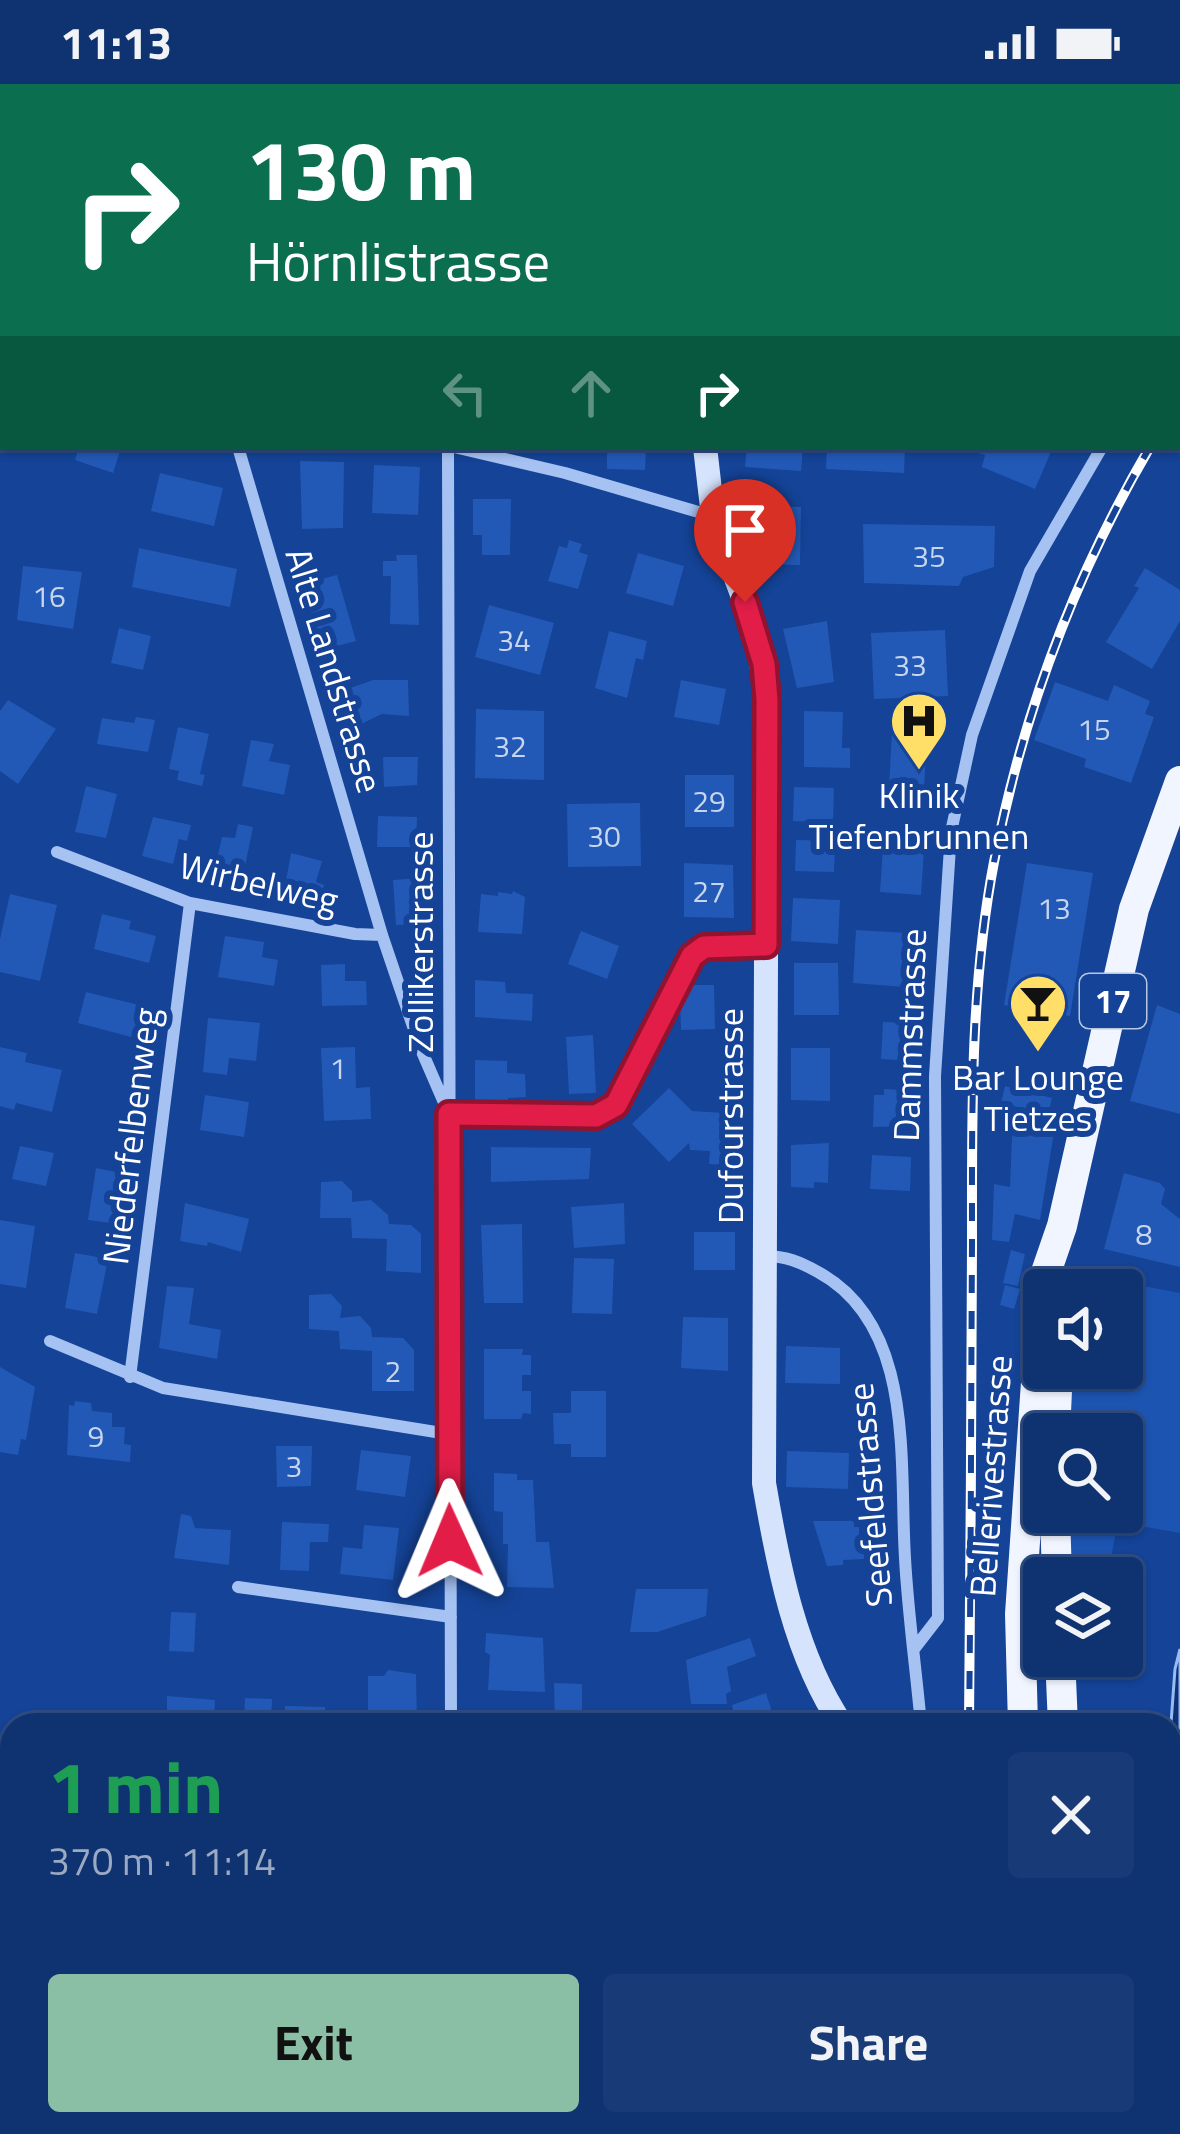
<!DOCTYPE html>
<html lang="en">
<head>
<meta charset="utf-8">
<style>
	:root { --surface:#0f3271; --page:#183a76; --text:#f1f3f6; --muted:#9baac3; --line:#2f4d84; --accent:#8abfa5 }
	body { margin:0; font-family:"Titillium Web",sans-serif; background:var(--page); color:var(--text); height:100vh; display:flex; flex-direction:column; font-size:45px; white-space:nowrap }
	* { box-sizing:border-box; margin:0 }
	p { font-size:39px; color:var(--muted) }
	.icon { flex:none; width:66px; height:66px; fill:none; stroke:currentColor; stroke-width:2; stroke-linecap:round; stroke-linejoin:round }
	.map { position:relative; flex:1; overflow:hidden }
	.panel { position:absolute; left:0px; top:1629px; width:1182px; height:423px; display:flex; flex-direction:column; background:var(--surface); border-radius:36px 36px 0 0; box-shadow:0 3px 9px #0004,0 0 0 3px var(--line) }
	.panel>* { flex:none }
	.top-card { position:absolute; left:0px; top:0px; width:1182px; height:366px; box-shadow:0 3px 9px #0004,0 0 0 3px var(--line); background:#0b6e4f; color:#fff; overflow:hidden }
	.buttons { position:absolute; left:1023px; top:1185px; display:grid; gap:24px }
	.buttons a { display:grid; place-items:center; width:120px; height:120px; border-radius:12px; background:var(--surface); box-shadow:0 3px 9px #0004,0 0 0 3px var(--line); font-size:60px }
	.pin { position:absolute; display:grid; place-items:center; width:102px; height:102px; color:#fff; margin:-123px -51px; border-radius:50% 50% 50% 0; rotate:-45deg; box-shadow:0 0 12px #0007 }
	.pin .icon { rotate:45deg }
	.me { position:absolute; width:132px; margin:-66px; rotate:359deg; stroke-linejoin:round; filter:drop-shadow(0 0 9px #0008) }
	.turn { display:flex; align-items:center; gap:42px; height:252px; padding:0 48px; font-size:54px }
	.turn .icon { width:156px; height:156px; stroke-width:2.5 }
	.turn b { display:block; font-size:84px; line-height:102px }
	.lanes { display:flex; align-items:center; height:114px; padding:0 48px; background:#0003; justify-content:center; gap:60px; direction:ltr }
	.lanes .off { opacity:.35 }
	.round { display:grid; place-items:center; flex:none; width:126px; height:126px; border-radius:12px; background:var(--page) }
	.head { display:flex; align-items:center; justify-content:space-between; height:204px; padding:0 48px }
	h1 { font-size:72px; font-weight:700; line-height:90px; color:#1e9e55 }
	.cta { display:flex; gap:24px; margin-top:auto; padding:24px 48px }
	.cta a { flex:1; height:138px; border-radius:12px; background:var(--accent); color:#111; font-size:48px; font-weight:700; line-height:138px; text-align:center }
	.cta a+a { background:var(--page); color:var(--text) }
	.status { display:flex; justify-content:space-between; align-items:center; height:84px; padding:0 60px; background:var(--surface); direction:ltr }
	.status svg { height:33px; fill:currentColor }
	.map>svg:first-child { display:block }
	.green { fill:#1c54b1 }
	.water { fill:#0d3174; stroke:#98bcf5; stroke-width:3 }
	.building { fill:#2259b6 }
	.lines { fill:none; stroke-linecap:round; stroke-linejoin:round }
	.street { stroke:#a6c2f2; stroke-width:12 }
	.secondary { stroke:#d5e3fc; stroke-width:24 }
	.primary { stroke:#f1f5ff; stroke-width:30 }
	.rail-casing { stroke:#fff; stroke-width:10 }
	.rail { stroke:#144397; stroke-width:6; stroke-dasharray:18; stroke-linecap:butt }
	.route-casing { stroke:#92132f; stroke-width:30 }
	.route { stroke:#e11d48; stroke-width:21 }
	.labels { text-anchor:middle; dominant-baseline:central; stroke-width:12; stroke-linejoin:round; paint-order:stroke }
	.number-label { font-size:30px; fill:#c8d6ed }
	.shield { fill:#144397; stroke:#b8c7e0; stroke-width:3 }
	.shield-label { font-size:33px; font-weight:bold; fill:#fff }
	.street-label { font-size:36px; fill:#fff; stroke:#144397 }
	.poi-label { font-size:36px; fill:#fff; stroke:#144397 }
</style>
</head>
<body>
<div class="status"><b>11:13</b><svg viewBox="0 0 49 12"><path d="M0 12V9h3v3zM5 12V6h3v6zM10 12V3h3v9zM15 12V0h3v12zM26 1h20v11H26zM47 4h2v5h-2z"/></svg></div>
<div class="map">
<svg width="1180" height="2050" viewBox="0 0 1180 2050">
	<rect width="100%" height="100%" fill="#144397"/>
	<path class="green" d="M1076 1189 1180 1209V1449L1118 1438 1107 1494H1071L1065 1428H1122V1350H1061L1067 1284H1122V1206H1074Z"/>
	<path class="water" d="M1180 1565V1912L1170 1894V1653L1175 1585Z"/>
	<path class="building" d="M79 363 121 364 113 389 75 376Z
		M607 363H646L645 386 607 385Z
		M747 363H803L801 387 745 383Z
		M827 363H905L904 389 826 385Z
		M980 363H1053L1035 405 982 383 985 371 978 369Z
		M300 377 344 378 343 444 302 445Z
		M374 381 420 383 418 431 372 429Z
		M160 389 223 404 214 442 151 427Z
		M473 415H511L510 471H482V451H473Z
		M751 422 801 423 800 481 756 480V456L751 455Z
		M863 440 995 442 994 483 963 493 959 502 864 499Z
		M569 456 582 460 579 468 588 471 578 505 548 497 559 462 567 464Z
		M139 464 237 485 230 523 132 503Z
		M638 469 684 482 673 522 626 509Z
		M396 471H417L419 541 390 540 391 492H383V477H397Z
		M23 482 82 488 73 545 17 536Z
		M1145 484 1180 506V537L1152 585 1106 558 1139 504 1134 502Z
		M337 491 356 557 321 566 303 500Z
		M489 521 554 539 540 591 475 573Z
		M827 537 834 598 797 604 783 545Z
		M119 544 151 552 143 586 111 579Z
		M945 546 948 612 874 615 871 549Z
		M609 547 647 557 643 576 636 574 627 614 595 604Z
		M373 596H408L409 632 382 630 355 643 342 607Z
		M681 596 726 605 719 641 674 633Z
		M1055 598 1108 617 1114 601 1150 617 1145 630 1154 633 1131 699 1084 683 1086 675 1034 656Z
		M8 616 56 645 18 700 0 687V627Z
		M476 625 544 627V696L475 694Z
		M804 627 843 628 842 664H850V684L804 683Z
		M136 633 155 636 148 668 97 660 102 634 134 639Z
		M178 643 209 650 200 690 205 691 202 702 177 696 179 687 169 685Z
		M892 648 927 650 923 723 888 721Z
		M251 656 274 660 269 677 290 681 284 711 242 702Z
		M383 673H418L417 701 384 703Z
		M685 691H734V743H685Z
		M86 702 117 710 106 754 75 748Z
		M794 703 834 704 833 739 793 737Z
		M640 719 641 782 568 783 567 720Z
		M378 732 417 733 416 763H377Z
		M153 733 191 741 187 757 179 755 173 780 142 772Z
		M238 740 253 743 241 802 212 796 222 753 235 754Z
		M796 756 835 757 834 788 795 787Z
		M883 764 924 766 921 811 880 808Z
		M291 769 322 777 316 798 324 801 321 817 284 808Z
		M684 779 733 781 734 834 684 833Z
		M1027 779 1093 789 1070 932 1053 929 1049 950 1019 945 1022 924 1004 921Z
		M421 794 424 840 396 841 393 796Z
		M513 807 525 813 522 850 478 848 481 810 498 812V808L512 810Z
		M10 810 57 821 40 897 0 888V855Z
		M793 814 840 816 838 860 791 857Z
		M102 830 131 837 129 845 156 852 149 879 94 865Z
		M856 846 907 849 904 903 853 899Z
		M581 847 619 862 607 895 568 880Z
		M225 852 264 858 262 873 278 876 274 902 218 893Z
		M794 879H838L839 931H794Z
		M345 880V897H366L367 921 322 922 321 881Z
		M475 896 505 898 506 909 533 910 532 937 475 933Z
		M688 901H714L715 945 681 946 680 913 688 912Z
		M86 908 143 922 135 954 78 939Z
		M1157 921 1180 930V1030L1130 1017Z
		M208 934 260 939 256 977 229 974 227 991 203 988Z
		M883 938 915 939 913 977 881 975Z
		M593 951 596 1009 569 1010 566 953Z
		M0 963 27 969 25 978 62 986 52 1028 16 1019 14 1026 0 1022Z
		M355 963 356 1004 370 1003 371 1035 324 1037 321 964Z
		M791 964H830V1017L791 1016Z
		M475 976 507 977V989L525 990 526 1013 508 1014V1019L475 1018Z
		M921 988 922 1042 873 1043 874 1011H884V1005L902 1006V989Z
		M1005 1002 1052 1014 1048 1031 1001 1019Z
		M669 1004 692 1027 724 1029 731 1024 739 1032 738 1083 709 1080 710 1067 690 1066 689 1059 669 1078 632 1040Z
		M205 1011 249 1018 244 1053 200 1046Z
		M1013 1028 1056 1035 1040 1136 1015 1130 1009 1158 992 1156 994 1100 1010 1103Z
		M829 1059 828 1099 814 1098V1104L791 1103V1061Z
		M20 1062 54 1069 46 1102 12 1095Z
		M491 1063 591 1064 589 1095 491 1098Z
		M872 1071 911 1073 910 1107 870 1105Z
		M96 1084 131 1091 125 1141 88 1136Z
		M1124 1089 1160 1099 1165 1105 1161 1120 1180 1135V1183L1104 1165Z
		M342 1097 352 1107V1118L371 1116 388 1131 389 1140 411 1141 421 1150V1189L386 1187 387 1155 352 1154 351 1134H320L321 1098Z
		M185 1119 249 1135 241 1168 208 1158 207 1162 180 1157Z
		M624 1119 625 1160 574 1164 571 1123Z
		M0 1136 35 1142 26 1204 0 1200Z
		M522 1140 523 1219H484L481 1141Z
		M694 1148H735V1186H694Z
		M1011 1166 1025 1170 1018 1202 1003 1199Z
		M75 1169 108 1175 97 1230 65 1224Z
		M574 1174 614 1175 612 1230 572 1229Z
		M1005 1201 1020 1205 1014 1225 1000 1221Z
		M167 1202 194 1204 189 1240 221 1246 217 1275 159 1264Z
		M331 1210 342 1222 340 1234 360 1232 371 1244 372 1253 403 1254 414 1266V1307H372V1267L340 1265 339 1247 309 1245V1211Z
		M683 1233 728 1234V1287L681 1284Z
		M786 1262 840 1264V1300L785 1299Z
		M484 1265H523L522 1271H531V1291H522V1307H531V1330L523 1329 521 1335H484Z
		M0 1283 35 1303 26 1356 21 1355 18 1371 0 1368Z
		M571 1307H606V1373H571V1360H554L553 1329H571Z
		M75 1317 91 1319 92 1327 112 1329V1343H125L124 1360 131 1361 130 1378 67 1371 69 1321 74 1322Z
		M276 1362H312L311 1402 277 1403Z
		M361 1366 411 1372 405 1413 356 1406Z
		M787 1367 849 1369 848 1405 786 1403Z
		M494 1389 517 1390V1396H533L536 1458H549L554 1504 507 1503 508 1460H503V1428L494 1427Z
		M181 1430 191 1432 195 1444 231 1446 229 1481 174 1474Z
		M813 1437H854V1443H859V1457H864V1475L843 1476V1481L827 1482Z
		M282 1438 329 1440 328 1458H310L309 1487 280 1486Z
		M364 1441 399 1444 393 1496 340 1490 343 1463 362 1465Z
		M636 1505H708L706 1532 657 1548H630Z
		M171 1528 196 1529 194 1568 169 1567Z
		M486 1549 543 1554 545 1608 488 1606 490 1571 485 1568Z
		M750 1554 756 1572 727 1583 731 1607 726 1610 727 1620H691L686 1576Z
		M388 1586 416 1590 417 1641H368V1592H384Z
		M554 1599 582 1600V1641H555Z
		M766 1609 776 1641H736L732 1621Z
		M167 1612 215 1616 214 1641H167Z
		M245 1614 272 1615 271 1641H244Z
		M285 1622 325 1623V1641H285Z
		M265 2040H305L304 2050H265Z
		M368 2040H408L407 2050H367Z
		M472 2040H509L512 2050H472Z
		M648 2040H775L773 2050H645Z
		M823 2040H854L867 2043 866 2050H820Z"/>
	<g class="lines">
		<path class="street" d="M34 0 38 3
			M954 0V3
			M63 3 64 0
			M250 3V0
			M469 3 470 0
			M0 138 3 132
			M1179 255 1180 253
			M238 363 382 851 420 963 449 1030 596 1032 615 1021 692 872 704 863 766 861
			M448 363 451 1641
			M454 363 565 389 712 432
			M57 768 190 819 355 850 382 851
			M765 1172C786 1172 800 1178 818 1188 916 1241 899 1379 905 1474 908 1530 916 1585 921 1641
			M50 1257 163 1304 448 1350
			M130 1293 190 819
			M238 1503 451 1533
			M914 1565 938 1534 935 992 951 748 972 651 1030 487 1102 363
			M1142 2040 1148 2050
			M440 2050V2040
			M919 2050 921 2040"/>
		<path class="secondary" d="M714 3V0
			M705 363 713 432 756 548 767 616 764 1399C778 1481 795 1572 842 1641
			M1009 2040 1010 2050
			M1116 2040 1118 2050"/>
		<path class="primary" d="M1055 1350 1058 1284
			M1055 1428 1057 1494
			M1060 1572 1063 1641
			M1023 1641 1020 1530 1043 1197 1062 1142 1134 825 1180 697
			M1046 2040V2050
			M1085 2040 1086 2050"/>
		<g class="rail-casing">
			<path id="rail" d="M1179 289 1180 288
				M1179 314 1180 313
				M969 1641C971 1480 971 1320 972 1159 972 1032 970 903 994 778 1022 632 1075 491 1150 363
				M947 2050 948 2040"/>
		</g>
		<use href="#rail" class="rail"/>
	</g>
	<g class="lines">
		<g class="route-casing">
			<path id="route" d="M450 1457 449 1030 596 1032 616 1021 692 872 704 863 766 861 767 616 764 580 745 518"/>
		</g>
		<use href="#route" class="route"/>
	</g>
	<defs>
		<g id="hospital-pin" transform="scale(3)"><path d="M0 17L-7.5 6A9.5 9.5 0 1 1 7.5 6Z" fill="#ffdf67" stroke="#144397"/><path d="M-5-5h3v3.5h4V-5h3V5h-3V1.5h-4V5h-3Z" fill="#111"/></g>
		<g id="bar-pin" transform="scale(3)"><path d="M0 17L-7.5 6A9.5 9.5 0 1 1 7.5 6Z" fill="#ffdf67" stroke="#144397"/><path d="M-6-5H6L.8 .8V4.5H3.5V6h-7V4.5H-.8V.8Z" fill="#111"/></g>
	</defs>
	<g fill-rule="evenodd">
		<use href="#hospital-pin" x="919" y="637"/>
		<use href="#bar-pin" x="1038" y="919"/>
	</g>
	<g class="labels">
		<g class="number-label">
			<text x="929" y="472">35</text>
			<text x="49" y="512">16</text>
			<text x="514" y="556">34</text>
			<text x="910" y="581">33</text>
			<text x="1094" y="645">15</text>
			<text x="510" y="662">32</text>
			<text x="709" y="717">29</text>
			<text x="604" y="752">30</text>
			<text x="709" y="807">27</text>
			<text x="1054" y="824">13</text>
			<text x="338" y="984">1</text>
			<text x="1144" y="1150">8</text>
			<text x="393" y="1287">2</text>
			<text x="96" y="1352">9</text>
			<text x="294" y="1382">3</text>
		</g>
		<rect class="shield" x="1080" y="890" width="66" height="54" rx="9"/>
		<g class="shield-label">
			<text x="1113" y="917">17</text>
		</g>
		<g class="street-label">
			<text transform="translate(335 586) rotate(73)">Alte Landstrasse</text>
			<text transform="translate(259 798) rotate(13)">Wirbelweg</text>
			<text transform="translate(419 858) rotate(-90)">Zollikerstrasse</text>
			<text transform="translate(909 951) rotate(-88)">Dammstrasse</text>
			<text transform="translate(729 1032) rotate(-90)">Dufourstrasse</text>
			<text transform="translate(130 1052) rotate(-83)">Niederfelbenweg</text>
			<text transform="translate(990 1392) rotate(-86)">Bellerivestrasse</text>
			<text transform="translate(869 1411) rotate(-95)">Seefeldstrasse</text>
		</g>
		<g class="poi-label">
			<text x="919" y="710">Klinik<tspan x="919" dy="41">Tiefenbrunnen</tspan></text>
			<text x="1038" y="992">Bar Lounge<tspan x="1038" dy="41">Tietzes</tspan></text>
		</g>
	</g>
</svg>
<div class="buttons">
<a><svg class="icon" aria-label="sound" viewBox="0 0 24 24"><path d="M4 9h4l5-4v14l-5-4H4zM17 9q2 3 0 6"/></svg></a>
<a><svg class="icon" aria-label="search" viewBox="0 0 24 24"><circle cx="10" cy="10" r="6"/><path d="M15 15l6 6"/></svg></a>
<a><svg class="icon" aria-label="layers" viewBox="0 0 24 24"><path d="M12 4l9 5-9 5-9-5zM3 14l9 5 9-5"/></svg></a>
</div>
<div class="pin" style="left:745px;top:518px;background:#d93025"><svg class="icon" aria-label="arrive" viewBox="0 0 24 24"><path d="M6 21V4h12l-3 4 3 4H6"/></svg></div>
<svg class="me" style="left:450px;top:1457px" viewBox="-20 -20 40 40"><path d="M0-17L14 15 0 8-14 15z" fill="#e11d48" stroke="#fff" stroke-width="4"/></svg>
<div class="top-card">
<div class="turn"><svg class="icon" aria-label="right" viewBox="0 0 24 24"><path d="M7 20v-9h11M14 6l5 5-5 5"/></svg><div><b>130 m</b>Hörnlistrasse</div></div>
<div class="lanes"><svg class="icon off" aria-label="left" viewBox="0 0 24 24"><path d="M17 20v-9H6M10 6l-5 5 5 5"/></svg><svg class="icon off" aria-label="ahead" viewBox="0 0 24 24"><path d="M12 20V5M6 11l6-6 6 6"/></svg><svg class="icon" aria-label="right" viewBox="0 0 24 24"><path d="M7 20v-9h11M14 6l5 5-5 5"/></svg></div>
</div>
<section class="panel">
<div class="head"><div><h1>1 min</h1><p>370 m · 11:14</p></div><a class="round"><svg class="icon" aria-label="close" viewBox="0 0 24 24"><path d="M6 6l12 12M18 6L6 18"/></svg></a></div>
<div class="cta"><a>Exit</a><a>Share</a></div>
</section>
</div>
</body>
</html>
